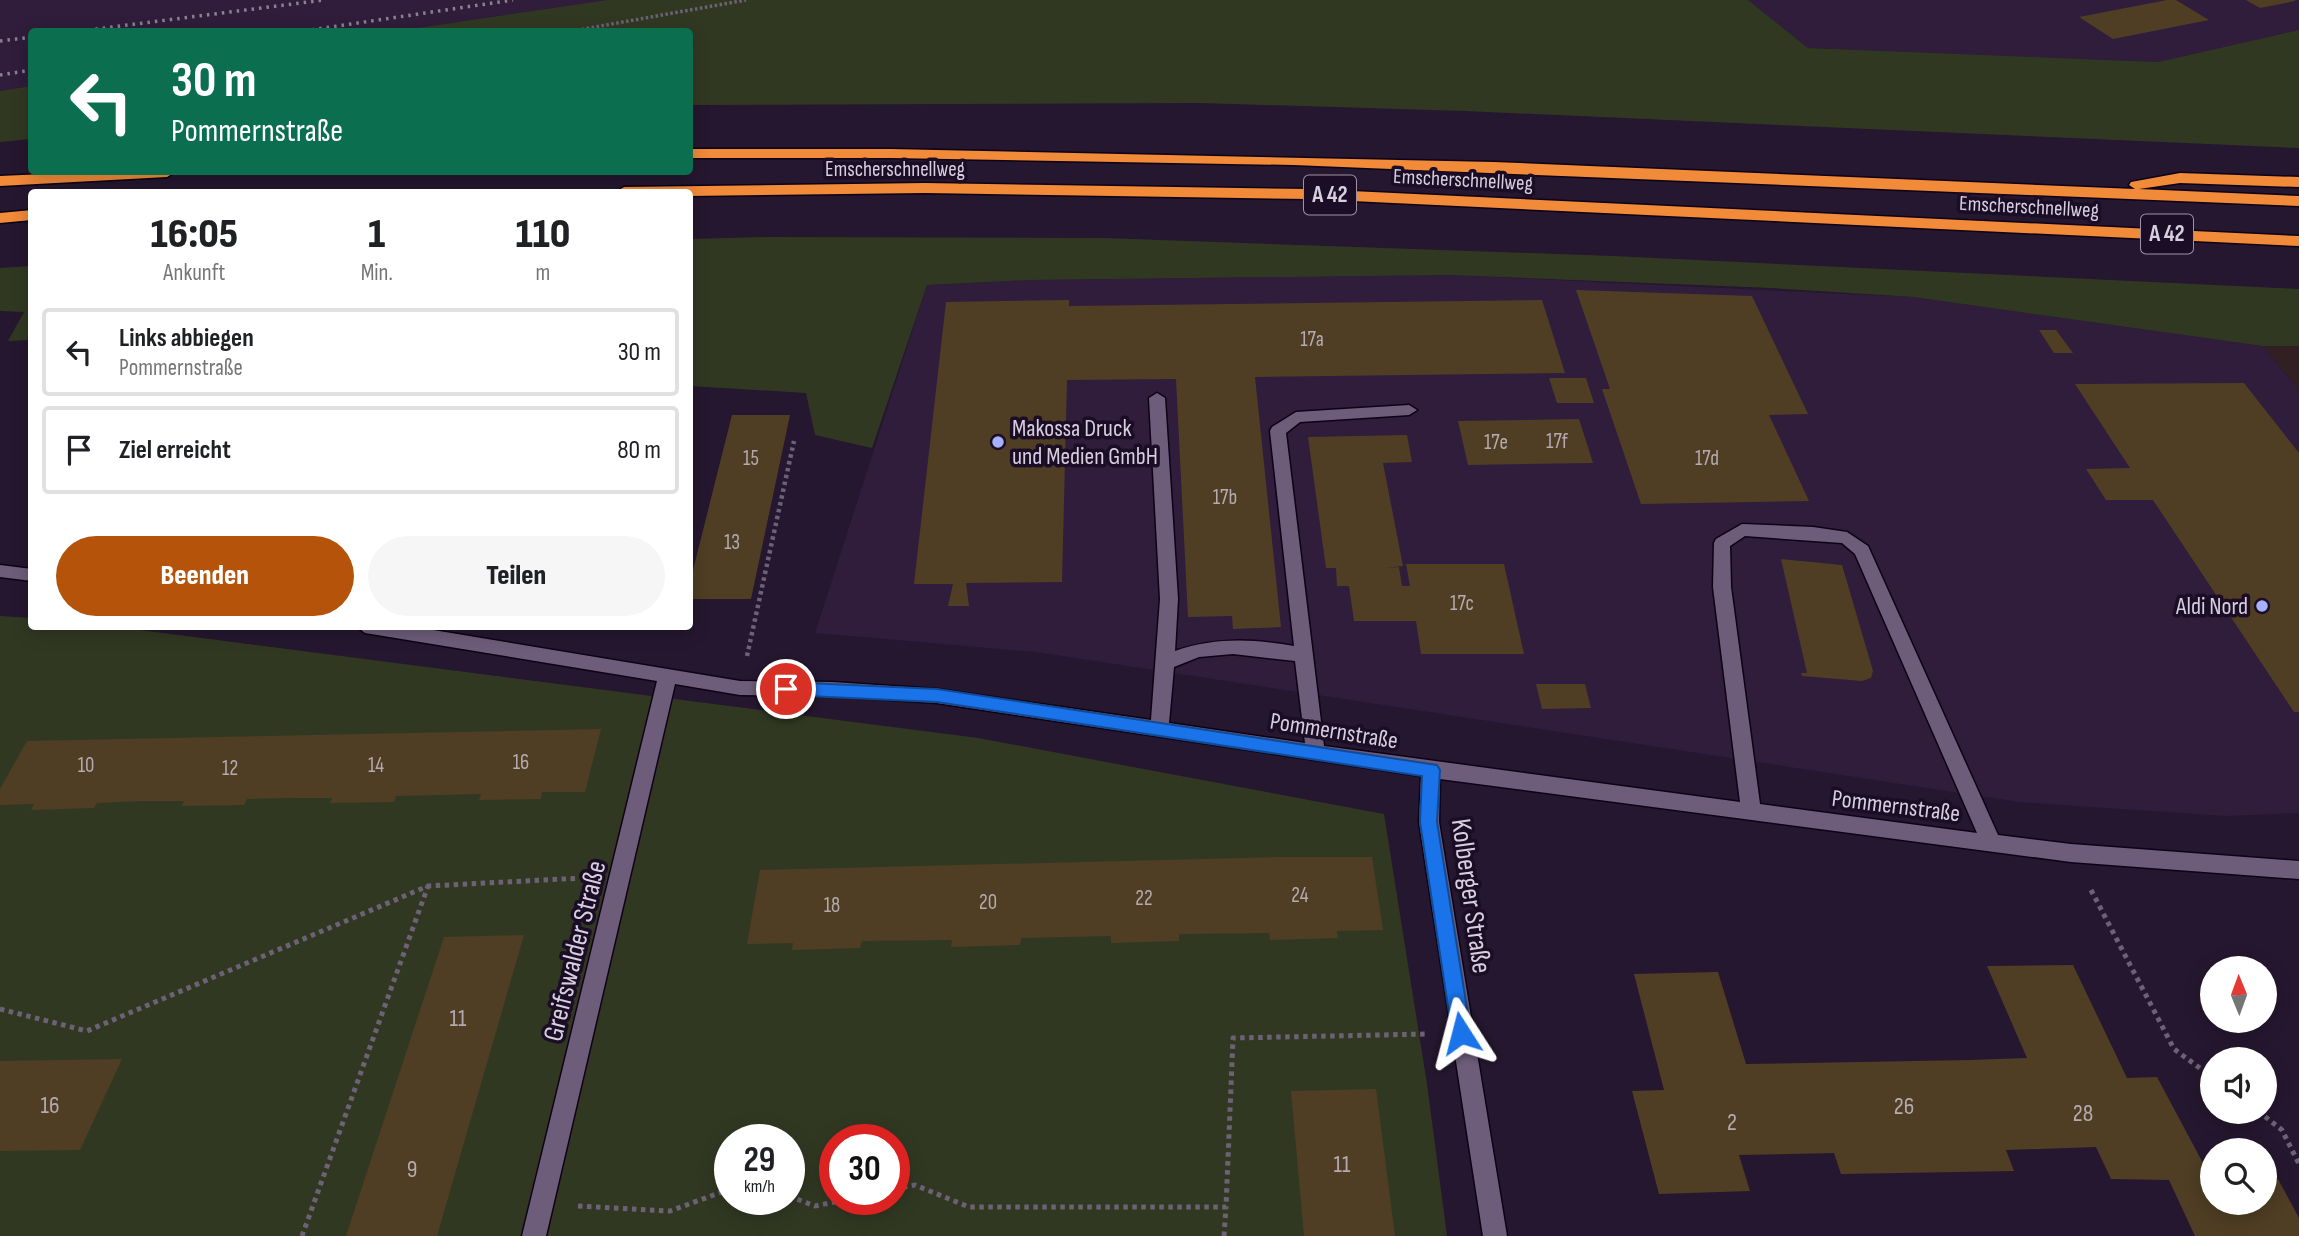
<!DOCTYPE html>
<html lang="de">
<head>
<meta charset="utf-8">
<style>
	:root { --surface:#fff; --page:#f6f6f6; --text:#202124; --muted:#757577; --line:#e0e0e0; --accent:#b45309 }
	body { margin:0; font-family:"Sofia Sans Condensed",sans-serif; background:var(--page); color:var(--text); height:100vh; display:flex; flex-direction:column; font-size:26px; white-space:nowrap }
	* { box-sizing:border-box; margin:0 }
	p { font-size:23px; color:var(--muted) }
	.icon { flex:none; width:38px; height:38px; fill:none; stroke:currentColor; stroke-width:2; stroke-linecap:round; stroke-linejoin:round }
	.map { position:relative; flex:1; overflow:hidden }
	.panel { position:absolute; left:28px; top:189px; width:665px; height:441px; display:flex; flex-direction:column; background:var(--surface); border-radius:7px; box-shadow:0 4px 18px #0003 }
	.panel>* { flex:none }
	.top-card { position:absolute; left:28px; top:28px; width:665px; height:147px; border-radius:7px; box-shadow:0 4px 18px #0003; background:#0b6e4f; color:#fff; overflow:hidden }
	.needle { width:46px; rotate:359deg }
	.fabs { position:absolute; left:2200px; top:956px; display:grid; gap:14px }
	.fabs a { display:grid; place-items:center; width:77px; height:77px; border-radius:50%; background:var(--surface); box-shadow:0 4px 18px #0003; font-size:35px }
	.speed { position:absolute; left:714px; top:1124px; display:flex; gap:14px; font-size:35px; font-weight:700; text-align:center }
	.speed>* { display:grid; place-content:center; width:91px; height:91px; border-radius:50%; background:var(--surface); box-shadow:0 4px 18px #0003; line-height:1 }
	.speed small { font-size:18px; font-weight:400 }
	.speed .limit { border:10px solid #d22; background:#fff; color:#111 }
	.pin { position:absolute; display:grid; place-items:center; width:60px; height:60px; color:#fff; margin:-30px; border:4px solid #fff; border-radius:50%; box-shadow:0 2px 7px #0007 }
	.me { position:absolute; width:77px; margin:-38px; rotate:351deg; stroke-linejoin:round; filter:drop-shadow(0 0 5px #0008) }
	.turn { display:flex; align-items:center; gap:24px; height:147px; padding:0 28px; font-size:32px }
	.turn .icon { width:91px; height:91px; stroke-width:2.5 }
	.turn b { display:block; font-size:49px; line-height:60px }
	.eta { display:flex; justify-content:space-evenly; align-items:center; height:119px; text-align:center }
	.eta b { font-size:42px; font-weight:800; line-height:49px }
	.primary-button { display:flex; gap:14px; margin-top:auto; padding:14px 28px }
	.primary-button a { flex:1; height:80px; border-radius:42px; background:var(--accent); color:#fff; font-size:28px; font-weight:800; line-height:80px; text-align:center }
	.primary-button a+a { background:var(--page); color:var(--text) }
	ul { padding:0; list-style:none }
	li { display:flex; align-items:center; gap:21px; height:88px; margin:0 14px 10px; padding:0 14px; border:4px solid var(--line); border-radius:7px }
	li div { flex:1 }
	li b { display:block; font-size:26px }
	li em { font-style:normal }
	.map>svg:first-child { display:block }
	.built { fill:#2f1d3b }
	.industrial { fill:#311f24 }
	.green { fill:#313822; fill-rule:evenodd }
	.building { fill:#4f3e24 }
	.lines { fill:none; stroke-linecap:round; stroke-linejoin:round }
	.minor-casing { stroke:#0e0316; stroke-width:3 }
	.highway-casing { stroke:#0e0316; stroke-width:3 }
	.path-far2 { stroke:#6d6176; stroke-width:3.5; stroke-dasharray:2.5 2.5; stroke-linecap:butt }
	.path-far1 { stroke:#6d6176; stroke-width:4.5; stroke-dasharray:3.5 3.5; stroke-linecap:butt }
	.path { stroke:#6d6176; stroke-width:5; stroke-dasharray:4.5 4.5; stroke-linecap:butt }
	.minor { fill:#6e5d7a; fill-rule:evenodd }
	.highway { fill:#f18a39; fill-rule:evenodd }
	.rail { stroke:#8b8094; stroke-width:3.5; stroke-dasharray:2.5 5; stroke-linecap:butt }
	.route { fill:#1a73e8; stroke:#114b97; stroke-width:2 }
	.poi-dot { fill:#a5b1fc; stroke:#1b0d25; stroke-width:2.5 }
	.labels { text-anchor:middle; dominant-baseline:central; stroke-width:7; stroke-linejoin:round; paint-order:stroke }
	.far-street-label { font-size:21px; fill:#d7cede; stroke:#1b0d25 }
	.number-label { font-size:21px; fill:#b5aab0 }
	.shield { fill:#1b0d25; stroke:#9f94a6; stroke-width:2 }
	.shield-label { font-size:23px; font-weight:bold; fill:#d7cede }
	.poi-label { font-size:24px; fill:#d7cede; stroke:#1b0d25; text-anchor:start }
	.street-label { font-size:24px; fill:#d7cede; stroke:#1b0d25 }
	.near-number-label { font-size:24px; fill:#b5aab0 }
	.near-street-label { font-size:28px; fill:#d7cede; stroke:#1b0d25 }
</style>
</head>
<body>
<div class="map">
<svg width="2299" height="1236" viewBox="0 0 2299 1236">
	<rect width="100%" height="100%" fill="#25172f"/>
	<path class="built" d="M0 0H607L397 31 32 32 31 86 0 91Z
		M1748 0H2299V30L2158 62 1808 48Z
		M1449 275 1912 297 2263 346 2299 390V813L2226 816 2019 802 1036 652 815 633 927 285 1030 280Z"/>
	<path class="industrial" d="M2263 346H2299V390Z"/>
	<path class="green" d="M607 0H1748L1808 48 2158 62 2299 30V148L1465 111 1201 103 690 105V32L397 31Z
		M31 86V139L0 142V91Z
		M767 237 1103 238 1613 256 2299 289V346H2263L1913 297 1772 288 1449 275 1030 280 927 285 872 448 815 435 806 393 690 386V239Z
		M31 266V340L8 341 24 312 0 311V268Z
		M0 616 31 618 32 626 116 627 978 738 1384 814 1427 1084 1447 1236H0ZM730 1139H789V1199H730ZM835 1139H894V1199H835Z"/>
	<path class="building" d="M2167 0H2176L2209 20 2113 39 2079 17Z
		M2246 0H2295V1L2260 8Z
		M1576 290 1752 296 1808 414 1769 415 1809 501 1641 504 1602 389H1610Z
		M1069 300V306L1542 300 1565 373 1255 377 1281 627 1233 629 1232 616 1188 617 1176 379 1067 380 1062 582 966 583 969 606H948L953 584H914L946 302Z
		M2039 330H2056L2073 353H2054Z
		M1549 378H1586L1594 403H1557Z
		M2244 383 2299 453V712H2294L2153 500H2106L2086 469 2130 468 2075 384Z
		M732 415H790L751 599H690V582Z
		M1579 419 1593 463 1468 465 1458 421Z
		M1407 435 1412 462 1383 463 1403 566 1385 568 1399 567 1402 586H1410L1406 564H1504L1524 654H1421L1416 621H1354L1349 586H1337L1336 568H1326L1308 437Z
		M1840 558 1873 671 1871 678 1862 681 1802 676 1801 673H1807L1781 559 1842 565Z
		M1536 684H1585L1591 708 1542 709Z
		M601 729 585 792H542L541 799 479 800 481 794 438 795 396 796 394 802 330 803 332 798H290L247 799 244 805 182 806 184 801H140L97 803 94 808 31 810 34 804 0 805V789L27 741Z
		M1284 857H1372L1383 930 1337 931 1338 938 1270 940 1269 933 1179 934V941L1111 943V936L1021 938 1020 945 951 947 952 940 862 941 860 948 792 950 793 943 747 944 760 870Z
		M524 935 437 1236H346L444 937Z
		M2073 965 2127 1078 2157 1077 2212 1180V1202H2264V1179H2278L2299 1218V1236H2195L2169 1180 2111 1179 2096 1147 2006 1150 2014 1171 1841 1174 1834 1153 1739 1155 1750 1191 1659 1194 1632 1091 1664 1090 1634 974 1718 972 1746 1064 1970 1060 2027 1058 1987 966Z
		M122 1059 80 1150 0 1151V1061Z
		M1376 1089 1395 1236H1304L1291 1091Z"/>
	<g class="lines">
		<g class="minor-casing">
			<path id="minor" d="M1157 393 1165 398 1178 599 1175 651C1215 637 1253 639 1294 646L1270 431 1272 427 1296 412 1409 405 1417 410 1409 415 1300 422 1286 433 1324 746 1740 802 1713 587 1714 543 1716 539 1742 524 1813 527 1847 532 1868 546 1998 835 2071 844 2299 861V879L2071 862 1440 779 1439 822 1507 1236H1483L1419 822 1421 776 937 703 832 696 740 695 675 684 546 1236H522L657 681 365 633 356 626H409L740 681 832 682 937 689 1151 720 1160 599 1149 398ZM1745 536 1842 543 1855 554 1977 833 1760 804 1731 587 1730 546ZM1233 654 1295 661 1305 743 1169 723 1174 667 1199 657Z
				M0 565 32 569V581L0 577Z"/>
		</g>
		<g class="highway-casing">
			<path id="highway" d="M891 149 1494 162 2135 189 2129 185 2131 182 2180 173 2299 177V187L2180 183 2139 189 2299 196V206L1293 165 891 158H690V149Z
				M90 172H175L167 177 0 186V176Z
				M925 183 1309 189 2299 236V246L1309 199 925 193 690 196V192H616L624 187Z
				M32 210V220L0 223V213Z"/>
		</g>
		<path class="path-far2" d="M567 32 746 0"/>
		<path class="path-far1" d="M747 656 794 441"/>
		<path class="path" d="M2091 890 2174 1049 2212 1077
			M0 1009 87 1031 428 886 583 878
			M2258 1111 2282 1130 2299 1164
			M894 1189 915 1185 969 1207H1226L1233 1038 1427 1034
			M789 1196 815 1206 850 1199
			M578 1206 670 1211 730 1189
			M302 1236 428 886
			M1224 1236 1226 1207"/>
		<use href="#minor" class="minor"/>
		<use href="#highway" class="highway"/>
		<path class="rail" d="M73 32 324 0
			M297 32 513 0
			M0 41 32 37
			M0 75 32 70"/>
	</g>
	<path class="route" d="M786 682 937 689 1437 765 1440 770 1437 822 1471 1033 1468 1040 1461 1043 1454 1040 1452 1033 1420 822 1422 776 937 702 786 695 778 689Z"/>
	<g class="poi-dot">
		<circle cx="998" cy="442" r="7"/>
		<circle cx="2262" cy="606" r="7"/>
	</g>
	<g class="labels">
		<g class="far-street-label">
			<text x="895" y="169">Emscherschnellweg</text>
			<text transform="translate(1463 180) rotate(3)">Emscherschnellweg</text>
			<text transform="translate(2029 207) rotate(3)">Emscherschnellweg</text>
		</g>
		<g class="number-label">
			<text x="1312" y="339">17a</text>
			<text x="1557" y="441">17f</text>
			<text x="1496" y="442">17e</text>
			<text x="751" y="458">15</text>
			<text x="1707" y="458">17d</text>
			<text x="1225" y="497">17b</text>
			<text x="732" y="542">13</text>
			<text x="1462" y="603">17c</text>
			<text x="521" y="762">16</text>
			<text x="86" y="765">10</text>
			<text x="376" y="765">14</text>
			<text x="230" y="768">12</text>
			<text x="1300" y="895">24</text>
			<text x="1144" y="898">22</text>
			<text x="988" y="902">20</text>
			<text x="832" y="905">18</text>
		</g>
		<g class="shield">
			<rect x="1304" y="175.5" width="52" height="39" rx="5"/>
			<rect x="2141" y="214.5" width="52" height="39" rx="5"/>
		</g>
		<g class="shield-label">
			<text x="1330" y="195">A 42</text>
			<text x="2167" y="234">A 42</text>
		</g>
		<g class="poi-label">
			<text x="1012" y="428">Makossa Druck<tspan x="1012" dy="28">und Medien GmbH</tspan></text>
			<text x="2248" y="606" text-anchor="end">Aldi Nord</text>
		</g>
		<g class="street-label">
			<text transform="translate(1334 731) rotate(9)">Pommernstraße</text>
			<text transform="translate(1896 806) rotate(7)">Pommernstraße</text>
		</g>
		<g class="near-number-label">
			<text x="458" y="1018">11</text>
			<text x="50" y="1105">16</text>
			<text x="1904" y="1106">26</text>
			<text x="2083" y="1113">28</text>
			<text x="1732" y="1122">2</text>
			<text x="1342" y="1164">11</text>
			<text x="412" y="1169">9</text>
		</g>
		<g class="near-street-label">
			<text transform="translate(1471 896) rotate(82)">Kolberger Straße</text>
			<text transform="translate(575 951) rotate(-76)">Greifswalder Straße</text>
		</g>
	</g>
</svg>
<div class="fabs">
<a><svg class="needle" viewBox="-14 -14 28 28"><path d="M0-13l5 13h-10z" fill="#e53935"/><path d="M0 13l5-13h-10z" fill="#757577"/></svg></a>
<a><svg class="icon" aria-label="sound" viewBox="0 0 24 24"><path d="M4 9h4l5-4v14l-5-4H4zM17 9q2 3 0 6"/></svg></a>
<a><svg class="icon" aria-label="search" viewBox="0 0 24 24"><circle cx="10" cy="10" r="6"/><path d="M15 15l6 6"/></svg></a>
</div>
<div class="speed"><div>29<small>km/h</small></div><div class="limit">30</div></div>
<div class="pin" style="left:786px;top:689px;background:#d93025"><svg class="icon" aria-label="arrive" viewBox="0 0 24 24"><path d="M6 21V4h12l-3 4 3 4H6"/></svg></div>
<svg class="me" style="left:1461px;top:1033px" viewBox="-20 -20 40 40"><path d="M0-17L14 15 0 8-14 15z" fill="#1a73e8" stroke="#fff" stroke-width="4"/></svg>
<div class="top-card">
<div class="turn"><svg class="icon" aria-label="left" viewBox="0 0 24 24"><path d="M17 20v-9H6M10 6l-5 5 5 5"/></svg><div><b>30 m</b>Pommernstraße</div></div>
</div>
<section class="panel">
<div class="eta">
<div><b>16:05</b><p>Ankunft</p></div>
<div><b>1</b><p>Min.</p></div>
<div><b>110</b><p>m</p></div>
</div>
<ul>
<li><svg class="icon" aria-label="left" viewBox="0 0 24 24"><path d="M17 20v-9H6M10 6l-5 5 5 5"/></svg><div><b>Links abbiegen</b><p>Pommernstraße</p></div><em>30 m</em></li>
<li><svg class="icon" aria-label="arrive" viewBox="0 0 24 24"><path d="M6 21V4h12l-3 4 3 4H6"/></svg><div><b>Ziel erreicht</b></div><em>80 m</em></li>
</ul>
<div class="primary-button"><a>Beenden</a><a>Teilen</a></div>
</section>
</div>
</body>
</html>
